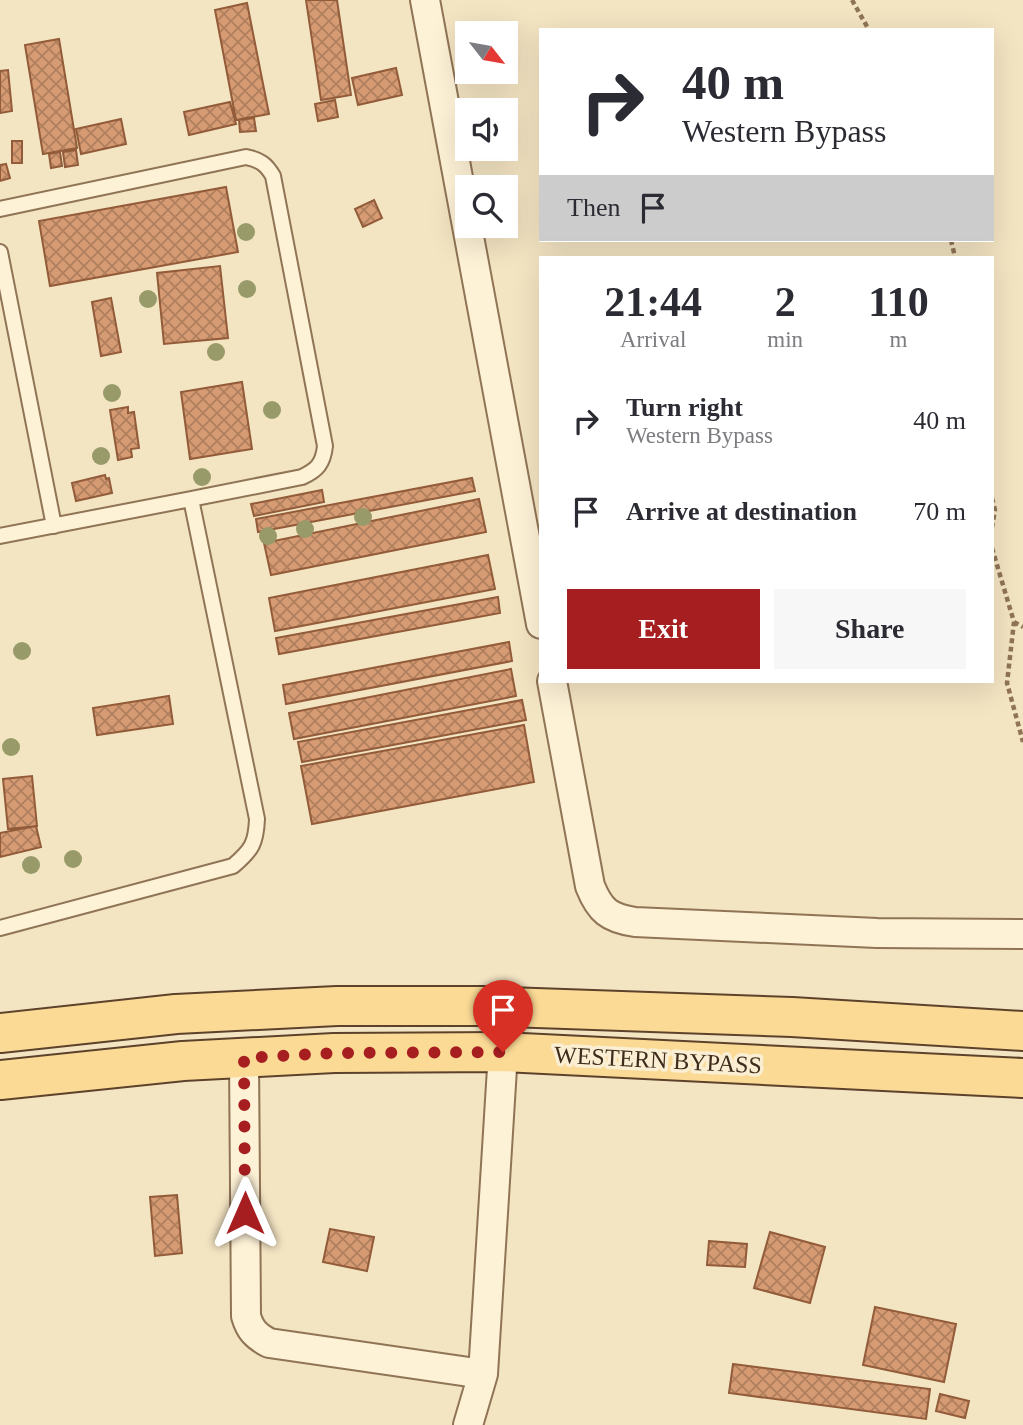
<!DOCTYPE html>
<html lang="en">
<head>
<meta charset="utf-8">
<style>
	:root { --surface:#fff; --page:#f7f7f7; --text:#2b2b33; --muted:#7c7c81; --accent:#a71e21 }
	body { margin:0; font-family:Georgia,serif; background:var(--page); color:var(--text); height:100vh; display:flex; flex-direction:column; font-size:26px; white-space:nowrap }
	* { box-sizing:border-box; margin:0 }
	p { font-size:23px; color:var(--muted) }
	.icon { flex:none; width:38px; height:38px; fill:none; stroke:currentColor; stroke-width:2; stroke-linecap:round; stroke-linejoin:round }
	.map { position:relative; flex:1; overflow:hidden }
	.side { position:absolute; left:539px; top:256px; width:455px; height:427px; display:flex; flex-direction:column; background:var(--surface); border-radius:0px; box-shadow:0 7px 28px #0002 }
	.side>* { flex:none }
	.hud { position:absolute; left:539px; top:28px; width:455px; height:214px; border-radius:0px; box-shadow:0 7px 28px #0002; background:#fff; color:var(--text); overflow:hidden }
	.needle { width:46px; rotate:121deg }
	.controls { position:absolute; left:455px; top:21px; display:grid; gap:14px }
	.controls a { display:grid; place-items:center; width:63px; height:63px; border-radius:0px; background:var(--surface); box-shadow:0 7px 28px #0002; font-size:35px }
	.pin { position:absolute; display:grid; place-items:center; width:60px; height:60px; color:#fff; margin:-72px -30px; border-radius:50% 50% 50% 0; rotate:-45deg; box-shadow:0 0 7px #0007 }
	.pin .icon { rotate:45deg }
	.me { position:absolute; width:77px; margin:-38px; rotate:0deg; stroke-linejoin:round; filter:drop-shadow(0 0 5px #0008) }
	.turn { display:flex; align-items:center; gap:24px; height:147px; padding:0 28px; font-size:32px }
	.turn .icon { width:91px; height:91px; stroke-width:2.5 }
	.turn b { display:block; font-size:49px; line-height:60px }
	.then { display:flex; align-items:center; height:66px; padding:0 28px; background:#0003; gap:14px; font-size:26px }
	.eta { display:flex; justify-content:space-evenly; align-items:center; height:119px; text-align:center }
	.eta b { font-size:42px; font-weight:700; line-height:49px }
	.primary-button { display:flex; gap:14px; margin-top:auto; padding:14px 28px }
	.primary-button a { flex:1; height:80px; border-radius:0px; background:var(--accent); color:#fff; font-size:28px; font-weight:700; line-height:80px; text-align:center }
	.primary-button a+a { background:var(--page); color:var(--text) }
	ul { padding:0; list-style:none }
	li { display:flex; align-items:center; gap:21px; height:91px; padding:0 28px }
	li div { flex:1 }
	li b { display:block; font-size:26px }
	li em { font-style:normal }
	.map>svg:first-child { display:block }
	.building { fill:url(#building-cross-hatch); stroke:#925b39; stroke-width:2 }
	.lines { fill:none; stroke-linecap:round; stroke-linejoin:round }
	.service-casing { stroke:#907456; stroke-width:18 }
	.minor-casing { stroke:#907456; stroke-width:32 }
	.primary-casing { stroke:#5d422b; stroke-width:42 }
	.path { stroke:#907456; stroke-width:4.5; stroke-dasharray:5 3.5; stroke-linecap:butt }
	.service { stroke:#fdf1d6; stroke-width:14 }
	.minor { stroke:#fdf1d6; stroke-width:28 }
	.primary { stroke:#fbda95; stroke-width:38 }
	.tree { fill:#989a69 }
	.route { stroke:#a71e21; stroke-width:12; stroke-dasharray:0 21.6 }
	.labels { text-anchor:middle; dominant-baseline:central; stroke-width:7; stroke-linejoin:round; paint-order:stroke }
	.street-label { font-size:24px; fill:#3e2c1c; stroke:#faeed3 }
</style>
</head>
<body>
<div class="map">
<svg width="1023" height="1425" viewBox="0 0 1023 1425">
	<defs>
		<pattern id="building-cross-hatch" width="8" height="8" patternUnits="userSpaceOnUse" patternTransform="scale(1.75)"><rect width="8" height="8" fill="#d69b73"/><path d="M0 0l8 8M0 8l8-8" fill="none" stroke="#af7f5e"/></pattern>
	</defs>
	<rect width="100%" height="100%" fill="#f3e4c2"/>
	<path class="building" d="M306 0H337L351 95 321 100Z
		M247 3 269 114 236 120 215 10Z
		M59 39 77 148 43 154 25 45Z
		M396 68 402 95 358 105 352 78Z
		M8 70 12 111 0 113V71Z
		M335 100 338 117 318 121 315 104Z
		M230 102 236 124 189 135 184 112Z
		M254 118 256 131 240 132 239 120Z
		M121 119 126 144 81 154 76 129Z
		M12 141H22V163H12Z
		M76 150 78 165 65 167 63 152Z
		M60 152 62 166 51 168 49 154Z
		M6 164 10 178 0 181V165Z
		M226 187 238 252 50 286 39 221Z
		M374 200 382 218 363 227 355 209Z
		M220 266 228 338 164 344 157 273Z
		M111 298 121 352 101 356 92 302Z
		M242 382 252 449 190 459 181 392Z
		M128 407V413L134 412 139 448 131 449 132 457 118 460 110 410Z
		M105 475 106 479 109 478 112 493 76 501 72 483Z
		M472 478 475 491 258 532 256 519Z
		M322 490 324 502 254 516 251 504Z
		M479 499 486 532 271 575 264 543Z
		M488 555 495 589 275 631 269 598Z
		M498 597 500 613 279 654 276 638Z
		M509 642 512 661 286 704 283 685Z
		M511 669 516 696 294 739 289 713Z
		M169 696 173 724 97 735 93 708Z
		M522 700 526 720 302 762 298 742Z
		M524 725 534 782 312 824 301 766Z
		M32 776 37 826 8 829 3 779Z
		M36 826 41 847 0 857V833Z
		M177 1195 182 1253 155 1256 150 1197Z
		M330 1229 374 1237 367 1271 323 1262Z
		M770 1232 825 1247 810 1303 754 1288Z
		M709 1241 747 1244 745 1267 707 1265Z
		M875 1307 956 1324 944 1382 863 1365Z
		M733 1364 930 1389 926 1419 729 1393Z
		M940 1394 969 1401 965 1418 936 1411Z"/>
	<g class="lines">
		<g class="service-casing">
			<path id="service" d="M0 209 246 157C260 160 266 164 273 176L325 446C323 464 317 470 302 477L191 499 257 819C256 843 252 850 233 866L0 928
				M0 252 54 526
				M0 536 191 499"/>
		</g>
		<g class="minor-casing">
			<path id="minor" d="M425 0 541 624
				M552 681 590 886C600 911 609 918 635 922L877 933 1023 934
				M244 1058 246 1316C250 1330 256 1336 269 1343L483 1374
				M468 1425 483 1374 503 1052"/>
		</g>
		<g class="primary-casing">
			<path id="primary" d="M0 1033 176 1014 337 1006H482L792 1017 1023 1031
				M0 1080 183 1061 334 1053 503 1052 1023 1078"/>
		</g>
		<path class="path" d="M852 0 869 30
			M951 240 955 257
			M992 498 995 510 992 527
			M992 548 1014 622 1007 683 1023 742
			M1014 622 1023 627"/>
		<use href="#service" class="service"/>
		<use href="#minor" class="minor"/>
		<use href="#primary" class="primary"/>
	</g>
	<g class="tree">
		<circle cx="246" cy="232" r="9"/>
		<circle cx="247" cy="289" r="9"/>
		<circle cx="148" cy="299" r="9"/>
		<circle cx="216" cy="352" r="9"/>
		<circle cx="112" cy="393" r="9"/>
		<circle cx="272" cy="410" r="9"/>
		<circle cx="101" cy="456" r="9"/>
		<circle cx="202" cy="477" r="9"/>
		<circle cx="363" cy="517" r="9"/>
		<circle cx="305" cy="529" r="9"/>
		<circle cx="268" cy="536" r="9"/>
		<circle cx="22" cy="651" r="9"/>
		<circle cx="11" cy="747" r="9"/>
		<circle cx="73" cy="859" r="9"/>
		<circle cx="31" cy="865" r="9"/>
	</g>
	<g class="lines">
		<path class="route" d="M245 1213 244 1058 334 1053 503 1052"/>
	</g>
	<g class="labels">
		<g class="street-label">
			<text transform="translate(658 1060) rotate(3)">WESTERN BYPASS</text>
		</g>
	</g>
</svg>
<div class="controls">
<a><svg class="needle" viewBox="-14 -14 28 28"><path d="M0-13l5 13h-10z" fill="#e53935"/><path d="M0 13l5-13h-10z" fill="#7c7c81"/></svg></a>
<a><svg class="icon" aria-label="sound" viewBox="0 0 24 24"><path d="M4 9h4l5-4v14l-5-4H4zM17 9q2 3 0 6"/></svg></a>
<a><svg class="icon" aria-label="search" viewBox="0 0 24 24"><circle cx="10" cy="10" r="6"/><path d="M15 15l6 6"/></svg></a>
</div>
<div class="pin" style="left:503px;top:1052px;background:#d93025"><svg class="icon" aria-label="arrive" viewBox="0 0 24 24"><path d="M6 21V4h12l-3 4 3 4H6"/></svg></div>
<svg class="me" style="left:245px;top:1213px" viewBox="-20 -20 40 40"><path d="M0-17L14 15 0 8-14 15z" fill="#a71e21" stroke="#fff" stroke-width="4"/></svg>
<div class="hud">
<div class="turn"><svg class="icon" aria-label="right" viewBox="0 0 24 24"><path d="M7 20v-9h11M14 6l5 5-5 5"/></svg><div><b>40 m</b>Western Bypass</div></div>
<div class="then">Then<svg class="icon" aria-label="arrive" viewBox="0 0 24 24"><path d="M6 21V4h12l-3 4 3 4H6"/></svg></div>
</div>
<section class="side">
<div class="eta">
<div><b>21:44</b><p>Arrival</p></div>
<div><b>2</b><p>min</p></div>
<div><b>110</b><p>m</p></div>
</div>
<ul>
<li><svg class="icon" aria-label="right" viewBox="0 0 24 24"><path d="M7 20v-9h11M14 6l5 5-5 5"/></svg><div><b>Turn right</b><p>Western Bypass</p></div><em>40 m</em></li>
<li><svg class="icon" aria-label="arrive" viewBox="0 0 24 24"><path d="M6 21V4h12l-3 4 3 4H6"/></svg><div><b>Arrive at destination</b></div><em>70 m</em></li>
</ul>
<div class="primary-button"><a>Exit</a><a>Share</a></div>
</section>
</div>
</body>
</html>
